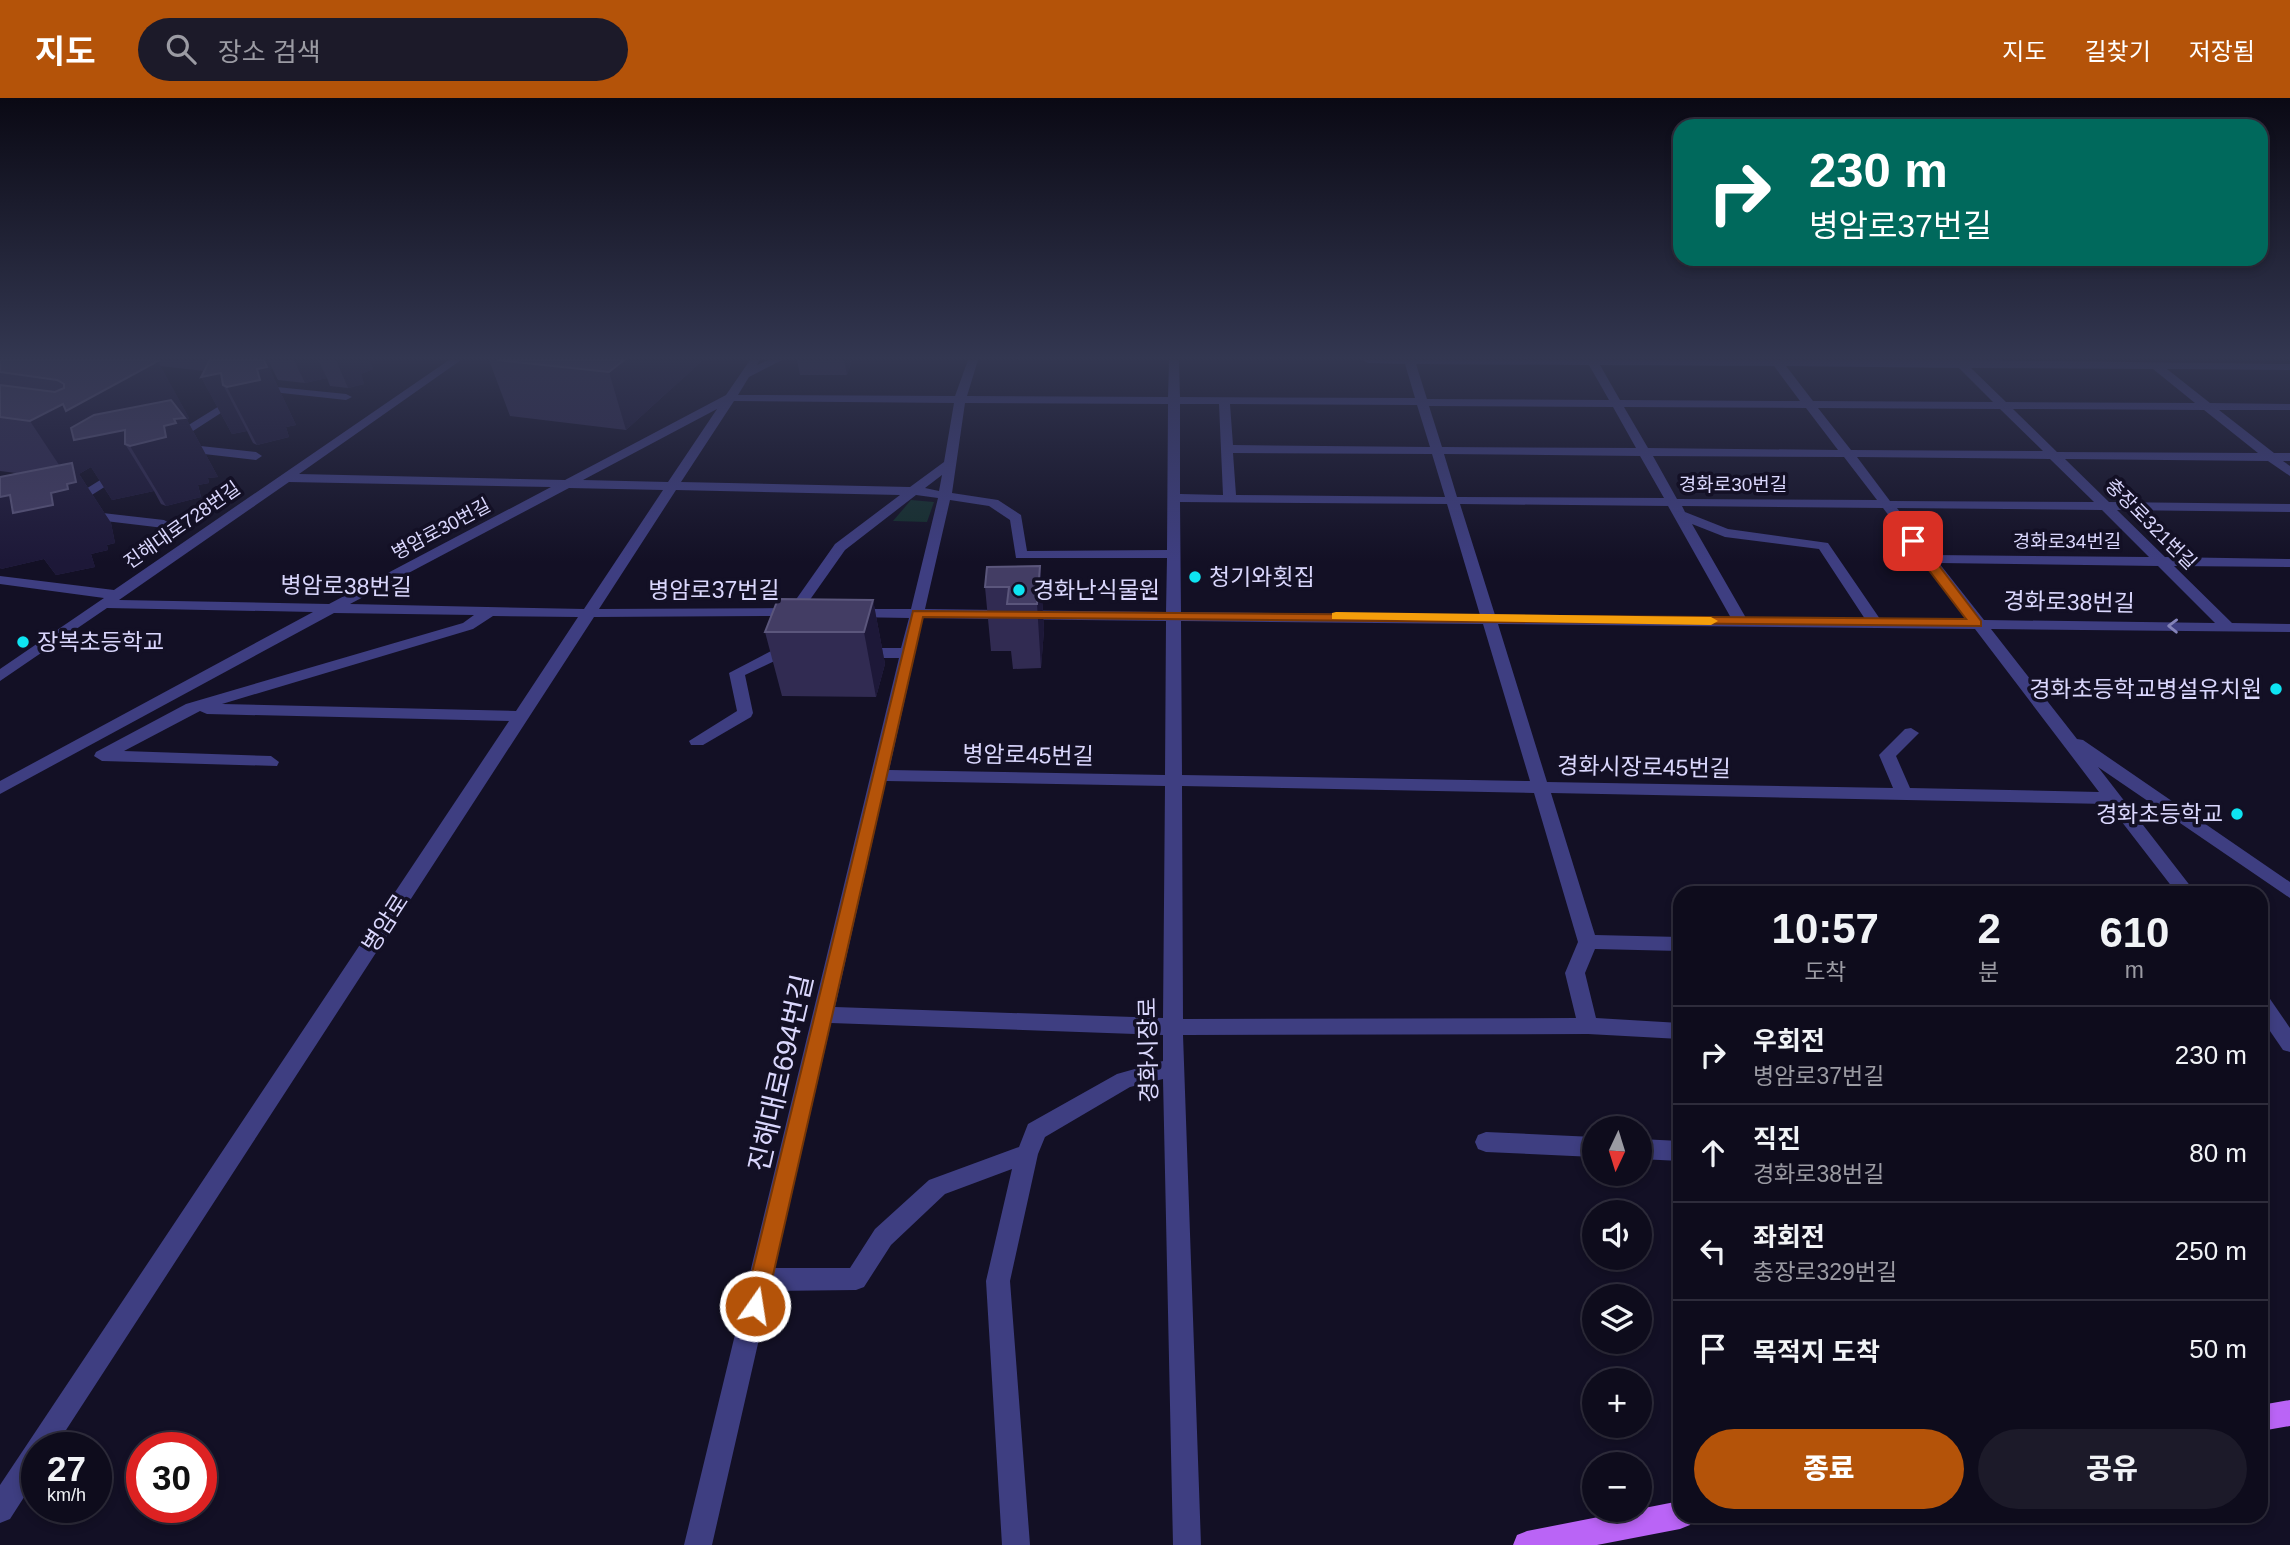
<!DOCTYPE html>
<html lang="ko">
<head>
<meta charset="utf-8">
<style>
	:root { --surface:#0e0c1c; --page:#1c1a29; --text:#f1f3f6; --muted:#9b9ba3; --line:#2e2c3b; --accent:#b45309 }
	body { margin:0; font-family:Helvetica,"Noto Sans KR",sans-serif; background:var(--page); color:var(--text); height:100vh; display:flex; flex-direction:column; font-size:26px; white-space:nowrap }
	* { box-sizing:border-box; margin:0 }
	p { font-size:23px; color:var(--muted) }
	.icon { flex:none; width:38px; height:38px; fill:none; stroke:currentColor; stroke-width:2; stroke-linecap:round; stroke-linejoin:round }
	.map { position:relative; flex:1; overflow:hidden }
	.details { position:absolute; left:1673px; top:788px; width:595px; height:637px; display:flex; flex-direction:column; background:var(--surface); border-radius:21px; box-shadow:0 4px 10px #0003,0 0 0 2px var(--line) }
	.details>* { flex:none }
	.top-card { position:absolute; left:1673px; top:21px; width:595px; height:147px; border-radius:21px; box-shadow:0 4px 10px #0003,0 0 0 2px var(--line); background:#00695c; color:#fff; overflow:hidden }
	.needle { width:46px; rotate:184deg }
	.tools { position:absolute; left:1582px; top:1018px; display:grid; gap:14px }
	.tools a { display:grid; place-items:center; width:70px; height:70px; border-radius:50%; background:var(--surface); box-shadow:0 4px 10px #0003,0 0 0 2px var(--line); font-size:35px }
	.speed { position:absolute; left:21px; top:1334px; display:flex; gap:14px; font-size:35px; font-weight:700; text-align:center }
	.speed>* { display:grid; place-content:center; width:91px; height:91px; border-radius:50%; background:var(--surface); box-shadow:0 4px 10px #0003,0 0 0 2px var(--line); line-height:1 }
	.speed small { font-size:18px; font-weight:400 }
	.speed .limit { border:10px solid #d22; background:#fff; color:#111 }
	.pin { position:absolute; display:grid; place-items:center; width:60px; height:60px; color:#fff; margin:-30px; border-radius:14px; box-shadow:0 4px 10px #0006 }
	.me { position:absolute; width:77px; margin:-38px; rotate:13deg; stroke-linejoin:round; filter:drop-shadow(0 0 5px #0008) }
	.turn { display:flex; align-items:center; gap:24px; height:147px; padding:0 21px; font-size:32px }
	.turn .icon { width:91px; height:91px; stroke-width:2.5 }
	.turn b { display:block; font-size:49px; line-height:60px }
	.eta { display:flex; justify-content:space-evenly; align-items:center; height:119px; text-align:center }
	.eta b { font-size:42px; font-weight:800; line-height:49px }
	.action { display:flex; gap:14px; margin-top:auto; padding:14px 21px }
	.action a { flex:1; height:80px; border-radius:42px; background:var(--accent); color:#fff; font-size:28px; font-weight:800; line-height:80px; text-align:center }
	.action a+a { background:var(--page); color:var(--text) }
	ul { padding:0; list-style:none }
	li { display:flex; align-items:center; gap:21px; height:98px; padding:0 21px; border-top:2px solid var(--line) }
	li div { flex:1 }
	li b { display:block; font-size:26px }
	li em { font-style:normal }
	header { display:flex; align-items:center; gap:42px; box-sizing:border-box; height:98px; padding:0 35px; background:var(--accent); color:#fff }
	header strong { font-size:33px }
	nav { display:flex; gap:38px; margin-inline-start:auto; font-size:24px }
	.search { width:490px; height:63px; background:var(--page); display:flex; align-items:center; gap:18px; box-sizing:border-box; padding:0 24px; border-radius:38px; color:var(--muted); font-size:26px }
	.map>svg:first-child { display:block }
	.green { fill:#142f2d }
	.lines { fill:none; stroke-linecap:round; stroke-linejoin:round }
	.minor { fill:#3e3e81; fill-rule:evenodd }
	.major { fill:#ba64f6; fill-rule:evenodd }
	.wall { fill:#312b52 }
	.shaded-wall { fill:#1d1838 }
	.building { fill:#433d64; stroke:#5b567c; stroke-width:2 }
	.oneway { stroke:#8483b9 }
	.route { fill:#b45309; stroke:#753606; stroke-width:2 }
	.slow { fill:#f59e0b }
	.poi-dot { fill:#0ee4f2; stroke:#131025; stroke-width:2.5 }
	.labels { text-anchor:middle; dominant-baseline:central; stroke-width:7; stroke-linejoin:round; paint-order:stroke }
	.far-street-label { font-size:19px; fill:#dad7fd; stroke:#131025 }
	.poi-label { font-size:23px; fill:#dad7fd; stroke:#131025; text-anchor:start }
	.street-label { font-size:23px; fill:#dad7fd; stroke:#131025 }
	.near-street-label { font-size:28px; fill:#dad7fd; stroke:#131025 }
</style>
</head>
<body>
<header>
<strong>지도</strong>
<div class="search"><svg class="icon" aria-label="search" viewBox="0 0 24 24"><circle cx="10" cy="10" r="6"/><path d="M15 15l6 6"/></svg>장소 검색</div>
<nav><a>지도</a><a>길찾기</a><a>저장됨</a></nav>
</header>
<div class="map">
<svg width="2290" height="1447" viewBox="0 0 2290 1447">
	<rect width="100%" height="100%" fill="#131025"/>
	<path class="green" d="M911 402 934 404 927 424 893 423Z"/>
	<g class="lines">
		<path class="minor" d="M449 262H461L299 376 565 382 726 297 750 262H760L757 267 768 262H782L749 279 738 297 955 298 968 262H978L967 298 1168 299 1169 262H1179L1180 299 1415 300 1405 266 1368 265 1363 262H1963L2290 266V272L2167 271 2210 305 2290 306V312H2219L2274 355H2290V363H2283L2290 368V378L2268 363 2065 361 2109 404 2290 406V414L2117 412 2165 459 2290 461V469L2174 468 2232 525 2290 526V534L1991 531 2077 641 2083 642 2290 784V800L2098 669 2195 794H2176L2108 706 1551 695 1595 837 1680 839V853L1595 851 1585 875 1596 920 1680 925V941L1588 936 1183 937 1201 1447H1173L1163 981 1130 989 1045 1039 1038 1056 1010 1183 1030 1447H1002L986 1183 1012 1071 945 1096 891 1147 864 1189 856 1192 770 1193 712 1447H684L899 560H859L851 555 859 550H901L909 520 852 519 845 515 852 511H911L938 400 916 397 845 452 802 513 785 558 745 577 753 615 751 619 703 647H691L689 643 737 613 729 575 773 552 785 518 594 519 55 1349H37V1379L10 1421 0 1425V1387L509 623 207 616 200 613 124 653 271 658 279 664 277 668 102 663 94 658 96 654 186 606 463 525 474 517 334 515 0 696V683L313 514 107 510 0 583V571L104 500 0 486V478L114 492ZM1416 266 1589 267 1609 302 1427 301ZM1600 267 1774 268 1800 303 1620 302ZM1786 268 1959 270 1993 304 1813 303ZM1971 270 2153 271 2195 305 2006 304ZM734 303 954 305 944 364 910 389 681 384ZM965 305 1168 306 1167 452 1027 453 1021 417 998 402 952 395ZM1180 306H1219L1223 397 1180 396ZM1230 306 1417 307 1430 349 1233 347ZM1429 308 1613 309 1636 350 1442 349ZM1624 309 1806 310 1838 352 1648 350ZM1818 310 2000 311 2043 353 1851 352ZM717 311 668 384 583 382ZM2013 311 2204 312 2258 355 2057 354ZM1233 355 1432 356 1445 399 1236 397ZM1444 356 1640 358 1664 400 1457 399ZM1653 358 1844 359 1877 402 1677 401ZM1857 359 2050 361 2094 404 1890 403ZM942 377 939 393 925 390ZM289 384 551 389 329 506 119 502ZM569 390 663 392 584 511 350 506ZM676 392 900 397 835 446 790 510 599 511ZM950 402 989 408 1010 422 1016 460H1167L1166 514 925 511ZM1180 404 1447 406 1480 517 1181 514ZM1460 406 1668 408 1731 520 1495 517ZM1682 408 1883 410 1968 522 1880 521 1828 445 1728 431 1685 414ZM1897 410 2102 412 2149 459 1933 457ZM1692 426 1725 439 1819 451 1865 521 1746 520ZM1939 465 2158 468 2215 525 1984 522ZM493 518 578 519 516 613 222 606 473 531ZM923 520 1166 523 1165 677 889 672ZM1181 523 1483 526 1530 683 1182 677ZM1498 526 1975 531 2099 694 1910 690 1896 658 1919 635 1911 630 1905 631 1879 657 1893 690 1547 684ZM886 683 1165 688 1163 920 835 909ZM1182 688 1534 695 1578 844 1565 875 1576 920 1183 921ZM831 925 1163 937V963L1117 976 1028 1026 1019 1049 929 1082 875 1131 850 1170H775Z
			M257 287 346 296 352 299 346 302 253 292 251 290Z
			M237 297 241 298V302L176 344 166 341Z
			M182 346 256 354 262 358 256 362 178 353V347Z
			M121 369 127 373 125 376 76 407H66L65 404Z
			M85 413 164 422 171 426 164 430 80 420 78 417Z
			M2261 896 2268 898 2290 930V954L2283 952 2261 920Z
			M1486 1034 1594 1039V1059L1486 1054 1478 1051 1475 1044 1478 1037Z
			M1640 1041 1680 1043V1063L1640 1061Z"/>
		<path class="major" d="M2290 1302V1328L2261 1333V1307Z
			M1680 1403V1418H1693L1690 1427 1680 1431 1597 1447H1513L1517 1437 1527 1433Z"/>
	</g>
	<path class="wall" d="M0 262H369L373 271 361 276 364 286 348 290 330 288 327 280 305 285 278 282 272 270 270 272 296 327 286 329 289 339 257 347 253 345 247 333 232 336 201 279 204 273 160 268 189 320 187 322 218 379 208 380 209 385 198 387 201 399 166 408 161 406 154 393 112 402 91 369 79 376 111 425 115 445 107 447 108 452 91 456 95 469 56 477 44 461 1 471 0 469V379L16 375 0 373Z
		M489 262H703L626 332 510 318Z
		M797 262H852L847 277H800Z
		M1040 468 1044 532 1041 570 1013 571 1011 553H991L985 489Z
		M873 502 885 566 876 599 782 598 765 534Z"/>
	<path class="shaded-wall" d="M249 262H268L272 270 270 272 296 327 286 329 289 339 257 347 227 289 223 287 247 333 232 336 201 279 221 275Z
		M294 262H318L327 280 305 285Z
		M336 262H369L373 271 361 276 364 286 348 290Z
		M624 262H703L626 332 609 274Z
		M844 262H852L847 277Z
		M158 263 189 320 187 322 218 379 208 380 209 385 198 387 201 399 166 408 130 348 125 346 154 393 112 402 91 369 79 376 111 425 115 445 107 447 108 452 91 456 95 469 56 477 44 461 1 471 0 469V387L51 395 67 386 69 382 30 323 63 306Z
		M1040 468 1044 532 1041 570 1037 506Z
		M873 502 885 566 876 599 864 534Z"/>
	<path class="building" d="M0 262H145L158 263 66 313 63 306 30 323 0 319V287L55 294 64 290V286L57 282 0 274Z
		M210 262H264L267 269 257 271 260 282 227 289 223 287 221 275 201 279Z
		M497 262H624L609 274Z
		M171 302 185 320 174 321 176 325 164 328 166 339 130 348 125 346V332L74 342 71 330 94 317Z
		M72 365 76 384 67 386 68 391 51 395 53 407 13 415 10 397 0 399V379Z
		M1040 468 1037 506H1007L1009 489H985L987 469Z
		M778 501 873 502 864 534H765Z"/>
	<defs><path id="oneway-chevron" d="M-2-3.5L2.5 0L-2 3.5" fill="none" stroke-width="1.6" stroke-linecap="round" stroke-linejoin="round" transform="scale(1.75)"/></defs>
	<use class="oneway" href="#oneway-chevron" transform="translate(2173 528) rotate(-179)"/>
	<linearGradient id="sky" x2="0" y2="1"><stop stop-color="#0a0914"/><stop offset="0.56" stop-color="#333751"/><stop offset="1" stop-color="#333751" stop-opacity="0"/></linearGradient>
	<rect width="2290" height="464" fill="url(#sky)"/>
	<path class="route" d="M1909 440H1918L1981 523V528L923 519 766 1208 762 1216 755 1219 747 1216 744 1208 913 513 1966 521 1909 446Z"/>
	<path class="slow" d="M1336 514 1711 519 1718 523 1711 527 1332 521V515Z"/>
	<g class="poi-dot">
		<circle cx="1195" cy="479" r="7"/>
		<circle cx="1019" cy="492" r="7"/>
		<circle cx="23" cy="544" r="7"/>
		<circle cx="2276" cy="591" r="7"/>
		<circle cx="2237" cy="716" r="7"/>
	</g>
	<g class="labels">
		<g class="far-street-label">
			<text x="1733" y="386">경화로30번길</text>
			<text transform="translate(2151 426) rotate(45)">충장로321번길</text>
			<text transform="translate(182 427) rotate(-35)">진해대로728번길</text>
			<text transform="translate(441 431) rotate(-28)">병암로30번길</text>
			<text x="2067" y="443">경화로34번길</text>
		</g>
		<g class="poi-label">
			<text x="1209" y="479">청기와횟집</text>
			<text x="1033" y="492">경화난식물원</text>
			<text x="37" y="544">장복초등학교</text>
			<text x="2262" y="591" text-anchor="end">경화초등학교병설유치원</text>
			<text x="2223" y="716" text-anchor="end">경화초등학교</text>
		</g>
		<g class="street-label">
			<text transform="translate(346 488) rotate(1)">병암로38번길</text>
			<text x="714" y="492">병암로37번길</text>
			<text transform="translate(2069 504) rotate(1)">경화로38번길</text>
			<text transform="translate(1028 657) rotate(1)">병암로45번길</text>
			<text transform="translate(1644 669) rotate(1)">경화시장로45번길</text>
			<text transform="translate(385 825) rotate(-57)">병암로</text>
			<text transform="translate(1148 952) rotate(-91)">경화시장로</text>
		</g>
		<g class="near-street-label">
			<text transform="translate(781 975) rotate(-77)">진해대로694번길</text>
		</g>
	</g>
</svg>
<div class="tools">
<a><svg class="needle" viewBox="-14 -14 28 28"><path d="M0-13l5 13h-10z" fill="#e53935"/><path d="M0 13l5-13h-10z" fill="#9b9ba3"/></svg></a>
<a><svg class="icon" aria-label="sound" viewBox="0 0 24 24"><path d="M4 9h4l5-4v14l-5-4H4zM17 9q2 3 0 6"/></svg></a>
<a><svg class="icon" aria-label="layers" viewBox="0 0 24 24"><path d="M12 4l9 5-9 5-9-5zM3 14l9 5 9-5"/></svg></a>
<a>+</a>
<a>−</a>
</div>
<div class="speed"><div>27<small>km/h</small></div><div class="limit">30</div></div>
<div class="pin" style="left:1913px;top:443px;background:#d93025"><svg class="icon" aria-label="arrive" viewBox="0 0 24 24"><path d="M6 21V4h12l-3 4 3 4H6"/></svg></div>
<svg class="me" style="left:755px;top:1208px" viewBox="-20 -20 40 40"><circle r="17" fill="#b45309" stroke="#fff" stroke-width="3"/><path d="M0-11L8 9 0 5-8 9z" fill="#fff"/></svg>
<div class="top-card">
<div class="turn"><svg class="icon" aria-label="right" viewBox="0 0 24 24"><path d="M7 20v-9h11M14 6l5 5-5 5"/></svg><div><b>230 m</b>병암로37번길</div></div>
</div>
<section class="details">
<div class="eta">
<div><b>10:57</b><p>도착</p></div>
<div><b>2</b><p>분</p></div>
<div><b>610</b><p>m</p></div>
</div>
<ul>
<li><svg class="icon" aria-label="right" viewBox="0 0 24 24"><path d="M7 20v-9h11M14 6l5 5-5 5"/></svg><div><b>우회전</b><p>병암로37번길</p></div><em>230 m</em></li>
<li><svg class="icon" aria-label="ahead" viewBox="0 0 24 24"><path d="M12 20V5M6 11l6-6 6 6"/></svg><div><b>직진</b><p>경화로38번길</p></div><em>80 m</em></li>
<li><svg class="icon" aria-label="left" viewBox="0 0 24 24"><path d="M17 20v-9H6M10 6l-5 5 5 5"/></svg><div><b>좌회전</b><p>충장로329번길</p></div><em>250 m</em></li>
<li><svg class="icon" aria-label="arrive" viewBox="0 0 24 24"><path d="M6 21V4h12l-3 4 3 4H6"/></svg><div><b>목적지 도착</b></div><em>50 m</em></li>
</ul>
<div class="action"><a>종료</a><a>공유</a></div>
</section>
</div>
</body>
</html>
